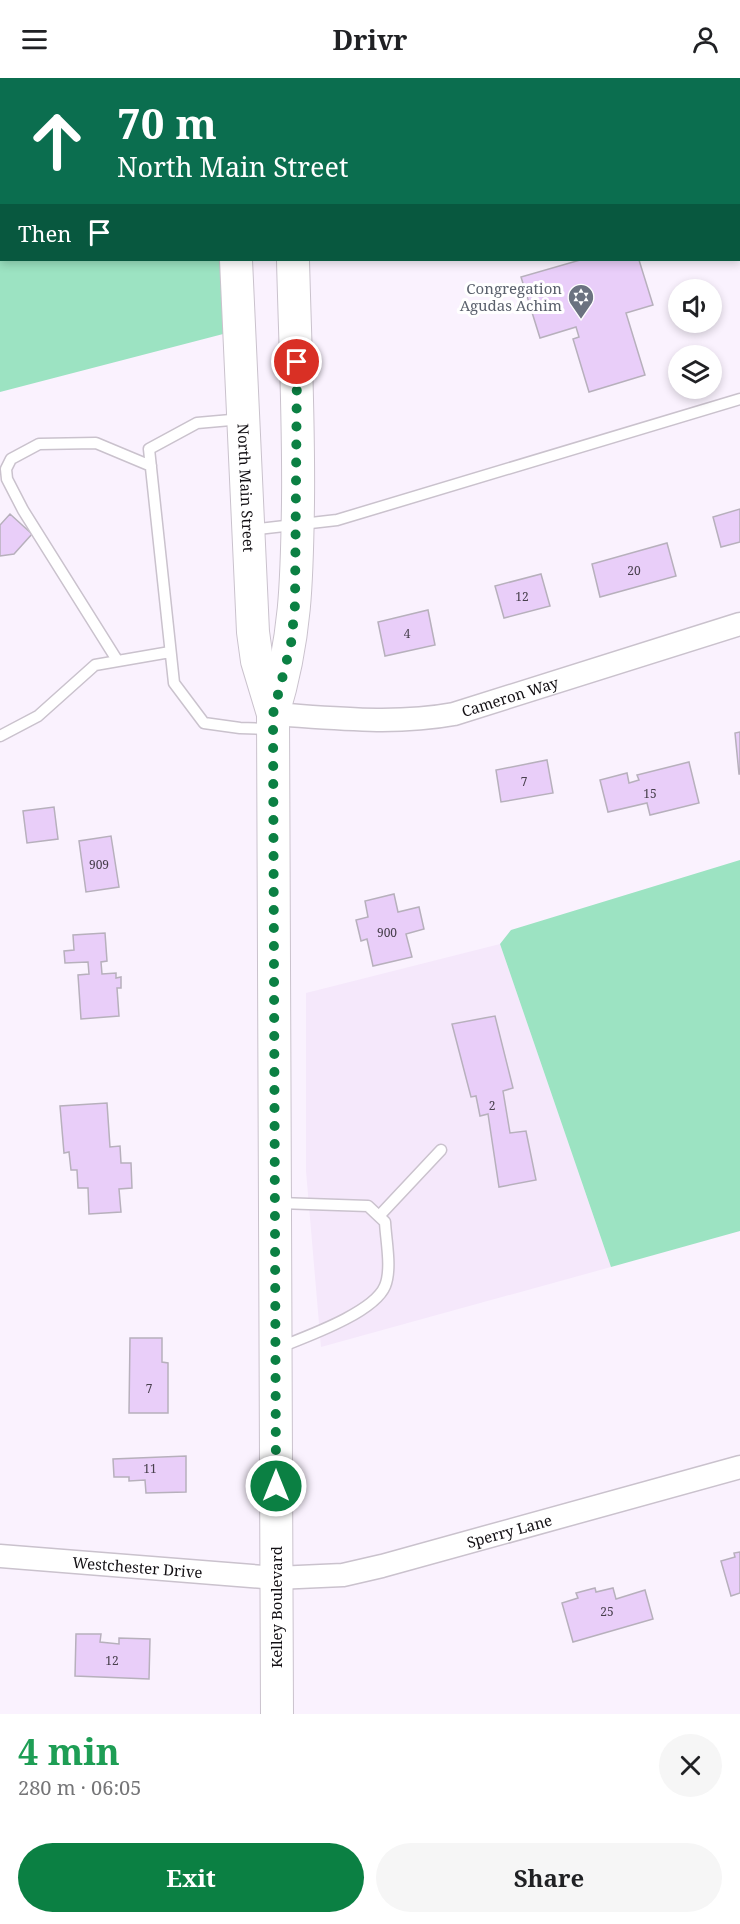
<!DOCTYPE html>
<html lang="en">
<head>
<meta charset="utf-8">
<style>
	:root { --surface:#fff; --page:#f6f6f6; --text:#202124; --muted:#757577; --accent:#0b8043 }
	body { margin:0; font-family:"Noto Serif",serif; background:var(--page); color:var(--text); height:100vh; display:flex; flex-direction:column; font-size:22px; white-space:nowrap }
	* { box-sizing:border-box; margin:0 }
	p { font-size:20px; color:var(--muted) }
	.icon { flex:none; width:33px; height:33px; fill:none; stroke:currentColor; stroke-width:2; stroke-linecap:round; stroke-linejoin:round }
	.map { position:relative; height:1636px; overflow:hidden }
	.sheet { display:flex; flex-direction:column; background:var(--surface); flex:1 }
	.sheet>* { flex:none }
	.guide { position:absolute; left:0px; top:0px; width:741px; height:183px; box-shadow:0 3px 9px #0003; background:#0b6e4f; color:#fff; overflow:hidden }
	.buttons { position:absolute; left:668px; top:201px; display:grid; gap:12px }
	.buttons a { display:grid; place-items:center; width:54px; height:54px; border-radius:50%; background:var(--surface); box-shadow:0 3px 9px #0003; font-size:30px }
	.pin { position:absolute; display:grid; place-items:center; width:51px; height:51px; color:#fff; margin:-26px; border:3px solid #fff; border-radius:50%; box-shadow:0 2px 6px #0007 }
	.me { position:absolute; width:66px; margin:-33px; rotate:0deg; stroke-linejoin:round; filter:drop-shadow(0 0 4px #0008) }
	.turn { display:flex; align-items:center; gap:21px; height:126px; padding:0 18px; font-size:27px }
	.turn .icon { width:78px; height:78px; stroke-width:2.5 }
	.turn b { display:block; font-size:42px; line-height:51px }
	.then { display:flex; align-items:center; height:57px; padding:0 18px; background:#0003; gap:12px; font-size:22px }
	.round { display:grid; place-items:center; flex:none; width:63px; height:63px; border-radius:32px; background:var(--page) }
	.head { display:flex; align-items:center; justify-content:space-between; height:102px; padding:0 18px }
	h1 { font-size:36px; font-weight:700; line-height:45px; color:#1e9e55 }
	.action { display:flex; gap:12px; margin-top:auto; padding:12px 18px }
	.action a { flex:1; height:69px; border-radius:36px; background:var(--accent); color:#fff; font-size:24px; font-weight:700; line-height:69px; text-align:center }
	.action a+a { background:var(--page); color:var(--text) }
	header { display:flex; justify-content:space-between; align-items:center; height:78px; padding:0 18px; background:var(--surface); font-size:27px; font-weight:700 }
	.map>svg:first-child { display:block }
	.built { fill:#f5e8fb }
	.green { fill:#9ce3c2 }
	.building { fill:#e9cef9; stroke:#b7b0bc; stroke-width:1.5 }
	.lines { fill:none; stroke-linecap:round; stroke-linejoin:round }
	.service-casing { stroke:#cac2cd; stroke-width:13 }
	.minor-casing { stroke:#cac2cd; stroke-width:25 }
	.secondary-casing { stroke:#cac2cd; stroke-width:34 }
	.service { stroke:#fff; stroke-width:10 }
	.minor { stroke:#fff; stroke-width:22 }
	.secondary { stroke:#fff; stroke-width:32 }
	.route { stroke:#0b8043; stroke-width:10; stroke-dasharray:0 18 }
	.labels { text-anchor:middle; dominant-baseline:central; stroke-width:6; stroke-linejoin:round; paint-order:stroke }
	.number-label { font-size:12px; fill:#48404d }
	.worship-label { font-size:15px; fill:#5b616d; stroke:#fff; text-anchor:end }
	.street-label { font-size:15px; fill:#131014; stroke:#fff }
</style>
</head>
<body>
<header><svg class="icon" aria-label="menu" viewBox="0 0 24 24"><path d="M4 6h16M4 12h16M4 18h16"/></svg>Drivr<svg class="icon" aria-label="person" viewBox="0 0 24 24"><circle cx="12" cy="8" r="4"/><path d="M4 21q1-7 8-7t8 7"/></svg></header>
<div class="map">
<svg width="740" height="1636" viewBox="0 0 740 1636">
	<rect width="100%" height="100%" fill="#faf2fe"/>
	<path class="built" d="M500 866 611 1189 321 1269 306 1093V915Z"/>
	<path class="green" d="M0 0H215L2 2V182H224L227 255 0 314Z
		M740 782V1153L611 1189 500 866 511 852Z"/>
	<path class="building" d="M580 182H639L653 227 626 235 645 297 589 314 573 261 579 259 576 249 540 260 521 199Z
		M740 431V464L721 469 713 439Z
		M10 436 32 456 14 476 0 478V447Z
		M667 465 676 498 600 519 592 486Z
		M541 496 550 528 504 540 495 508Z
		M428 532 435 567 385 578 378 544Z
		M740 654V696H739L735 655Z
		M547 682 553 715 501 724 496 692Z
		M689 684 699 725 650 737 647 725 608 734 600 702 627 695 629 705 639 702 637 697Z
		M54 729 58 761 27 765 23 733Z
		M111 758 119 809 86 814 79 763Z
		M394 816 398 834 419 829 424 851 406 856 412 879 373 888 367 861 361 863 356 842 368 839 365 823Z
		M105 855 107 883 101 884 102 896 116 895V900L121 899V910H117L119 938 81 941 78 897 89 896 88 884 65 885 64 873 74 872 73 857Z
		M495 938 513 1010 503 1013 510 1055 526 1053 536 1102 499 1109 488 1036 480 1038 476 1018 471 1019 452 946Z
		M107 1025 110 1069 120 1068 121 1085H131L132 1110 119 1111 121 1134 89 1136 88 1110H78L77 1092H71L69 1074 64 1075 60 1028Z
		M130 1260H162V1284L168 1285V1335H129Z
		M186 1378V1414L146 1415 145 1402 129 1403V1399H114L113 1381Z
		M740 1474V1515L731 1518 721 1483 735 1479 734 1475Z
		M595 1510 596 1514 613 1510 616 1521 645 1512 653 1541 573 1564 562 1525 578 1520 576 1515Z
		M76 1556H101L100 1564 119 1566V1560L150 1561 149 1601 75 1598Z"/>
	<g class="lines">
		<g class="service-casing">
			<path id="service" d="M242 341 197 345 149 371 174 605 204 645 240 650 271 651
				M249 452 337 442 740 321
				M117 582 23 432 7 401 6 391 11 381 39 366 96 365 151 388
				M0 658 38 638 95 587 170 574
				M380 1137 441 1072
				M278 1270C305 1259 374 1235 385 1208 392 1191 386 1163 385 1144L368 1128 279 1125"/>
		</g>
		<g class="minor-casing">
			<g id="minor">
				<path id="s1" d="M273 636C334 640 394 647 454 636L740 546"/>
				<path id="s2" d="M0 1478 276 1500 343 1497 382 1488 740 1389"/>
			</g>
		</g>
		<g class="secondary-casing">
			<g id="secondary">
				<path d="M249 2 313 0"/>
				<path d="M480 2 489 0"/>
				<path id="s3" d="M236 182 253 554 257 583 273 636"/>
				<path d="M277 1636 273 636C296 561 297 501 298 424 299 343 295 262 293 182"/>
			</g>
		</g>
		<use href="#service" class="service"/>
		<use href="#minor" class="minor"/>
		<use href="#secondary" class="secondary"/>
	</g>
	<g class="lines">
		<path class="route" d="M276 1408 273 636 291 566 295 527 297 284"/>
	</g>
	<defs>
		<g id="synagogue-pin" transform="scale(1.35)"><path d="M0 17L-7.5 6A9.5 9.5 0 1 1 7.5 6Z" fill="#6b7280" stroke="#fff"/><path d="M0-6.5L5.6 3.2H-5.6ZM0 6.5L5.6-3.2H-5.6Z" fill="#fff"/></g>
	</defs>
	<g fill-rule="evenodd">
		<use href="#synagogue-pin" x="581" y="219"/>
	</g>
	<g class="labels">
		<g class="number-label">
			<text x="634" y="492">20</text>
			<text x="522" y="518">12</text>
			<text x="407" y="555">4</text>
			<text x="524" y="703">7</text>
			<text x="650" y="715">15</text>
			<text x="99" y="786">909</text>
			<text x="387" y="854">900</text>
			<text x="492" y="1027">2</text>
			<text x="149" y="1310">7</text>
			<text x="150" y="1390">11</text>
			<text x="607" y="1533">25</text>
			<text x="112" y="1582">12</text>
		</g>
		<g class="worship-label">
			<text x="562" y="210">Congregation<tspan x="562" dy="17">Agudas Achim</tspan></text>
		</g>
		<g class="street-label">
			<text stroke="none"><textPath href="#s3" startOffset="228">North Main Street</textPath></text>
			<text stroke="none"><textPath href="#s1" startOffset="240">Cameron Way</textPath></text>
			<text stroke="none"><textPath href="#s2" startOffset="516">Sperry Lane</textPath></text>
			<text stroke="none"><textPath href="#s2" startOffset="138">Westchester Drive</textPath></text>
			<text transform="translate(276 1529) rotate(-90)">Kelley Boulevard</text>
		</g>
	</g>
</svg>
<div class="buttons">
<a><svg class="icon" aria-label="sound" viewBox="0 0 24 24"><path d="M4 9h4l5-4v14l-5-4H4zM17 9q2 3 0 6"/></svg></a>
<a><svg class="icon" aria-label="layers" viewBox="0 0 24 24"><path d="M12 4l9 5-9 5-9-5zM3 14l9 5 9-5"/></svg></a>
</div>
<div class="pin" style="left:297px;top:284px;background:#d93025"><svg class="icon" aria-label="arrive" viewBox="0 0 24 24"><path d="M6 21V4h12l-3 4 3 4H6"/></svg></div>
<svg class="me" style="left:276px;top:1408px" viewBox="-20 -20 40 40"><circle r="17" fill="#0b8043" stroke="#fff" stroke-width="3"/><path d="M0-11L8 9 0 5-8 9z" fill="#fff"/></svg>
<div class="guide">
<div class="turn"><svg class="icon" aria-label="ahead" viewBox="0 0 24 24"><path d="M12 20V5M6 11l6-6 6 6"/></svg><div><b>70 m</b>North Main Street</div></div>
<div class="then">Then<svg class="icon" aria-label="arrive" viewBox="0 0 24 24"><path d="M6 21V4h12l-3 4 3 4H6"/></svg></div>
</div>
</div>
<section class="sheet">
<div class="head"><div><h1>4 min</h1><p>280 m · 06:05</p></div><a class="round"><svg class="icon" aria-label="close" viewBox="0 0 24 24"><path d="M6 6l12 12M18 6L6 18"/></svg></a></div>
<div class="action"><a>Exit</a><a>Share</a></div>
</section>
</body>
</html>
